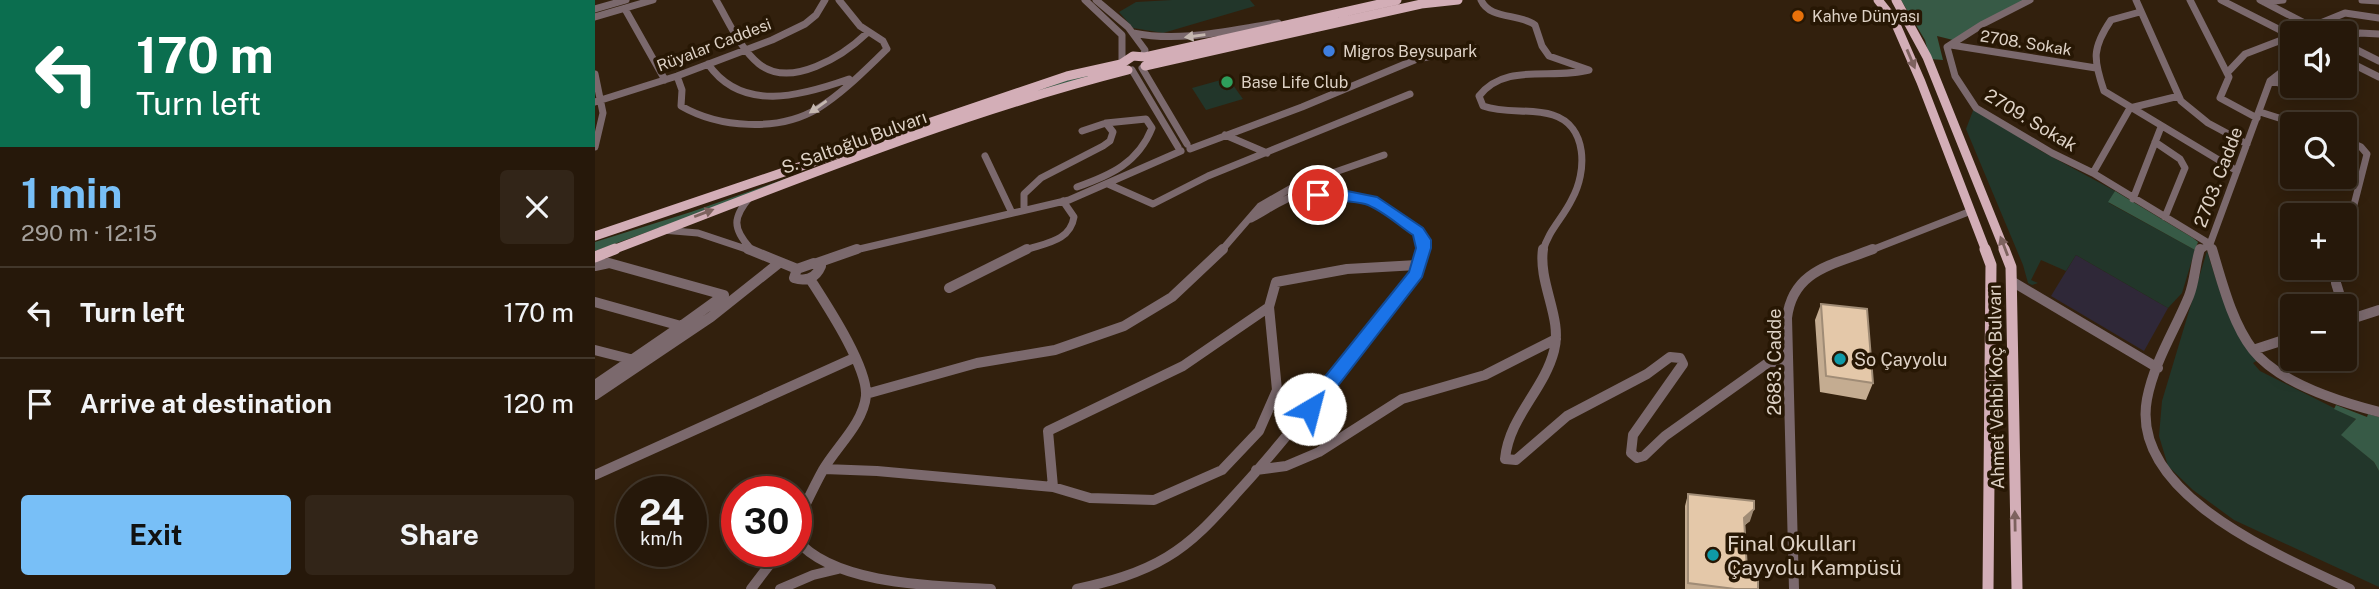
<!DOCTYPE html>
<html lang="en">
<head>
<meta charset="utf-8">
<style>
	:root { --surface:#26180a; --page:#322518; --text:#f1f3f6; --muted:#a4a09c; --line:#42372b; --accent:#78bff7 }
	body { margin:0; font-family:"Public Sans",sans-serif; background:var(--page); color:var(--text); height:100vh; display:flex; flex-direction:column; font-size:26px; white-space:nowrap }
	* { box-sizing:border-box; margin:0 }
	p { font-size:23px; color:var(--muted) }
	.icon { flex:none; width:38px; height:38px; fill:none; stroke:currentColor; stroke-width:2; stroke-linecap:round; stroke-linejoin:round }
	.map { position:relative; flex:1; overflow:hidden }
	.side { display:flex; flex-direction:column; background:var(--surface); width:595px }
	.side>* { flex:none }
	.banner { background:#0b6e4f; color:#fff; overflow:hidden }
	.fabs { position:absolute; left:1685px; top:21px; display:grid; gap:14px }
	.fabs a { display:grid; place-items:center; width:77px; height:77px; border-radius:7px; background:var(--surface); box-shadow:0 4px 18px #0003,0 0 0 2px var(--line); font-size:35px }
	.speed { position:absolute; left:21px; top:476px; display:flex; gap:14px; font-size:35px; font-weight:700; text-align:center }
	.speed>* { display:grid; place-content:center; width:91px; height:91px; border-radius:50%; background:var(--surface); box-shadow:0 4px 18px #0003,0 0 0 2px var(--line); line-height:1 }
	.speed small { font-size:18px; font-weight:400 }
	.speed .limit { border:10px solid #d22; background:#fff; color:#111 }
	.pin { position:absolute; display:grid; place-items:center; width:60px; height:60px; color:#fff; margin:-30px; border:4px solid #fff; border-radius:50%; box-shadow:0 2px 7px #0007 }
	.me { position:absolute; width:77px; margin:-38px; rotate:37deg; stroke-linejoin:round; filter:drop-shadow(0 0 5px #0008) }
	.turn { display:flex; align-items:center; gap:24px; height:147px; padding:0 21px; font-size:32px }
	.turn .icon { width:91px; height:91px; stroke-width:2.5 }
	.turn b { display:block; font-size:49px; line-height:60px }
	.round { display:grid; place-items:center; flex:none; width:74px; height:74px; border-radius:7px; background:var(--page) }
	.headline { display:flex; align-items:center; justify-content:space-between; height:119px; padding:0 21px }
	h1 { font-size:42px; font-weight:700; line-height:52px; color:var(--accent) }
	.action { display:flex; gap:14px; margin-top:auto; padding:14px 21px }
	.action a { flex:1; height:80px; border-radius:7px; background:var(--accent); color:#111; font-size:28px; font-weight:700; line-height:80px; text-align:center }
	.action a+a { background:var(--page); color:var(--text) }
	ul { padding:0; list-style:none }
	li { display:flex; align-items:center; gap:21px; height:91px; padding:0 21px; border-top:2px solid var(--line) }
	li div { flex:1 }
	li b { display:block; font-size:26px }
	li em { font-style:normal }
	main { display:flex; flex:1; min-height:0 }
	.map>svg:first-child { display:block }
	.education { fill:#2f2838 }
	.green { fill:#22362a }
	.forest { fill:#375a46 }
	.lines { fill:none; stroke-linecap:round; stroke-linejoin:round }
	.minor-far1 { stroke:#7b696d; stroke-width:7 }
	.minor { stroke:#7b696d; stroke-width:10 }
	.major-far1 { stroke:#d3aeb7; stroke-width:9 }
	.major { stroke:#d3aeb7; stroke-width:11 }
	.wall { fill:#c4ac91 }
	.shaded-wall { fill:#a08c76 }
	.building { fill:#e4c8a9; stroke:#a08c76; stroke-width:2 }
	.oneway { fill:#c5b8b0 }
	.oneway2 { fill:#7d625e }
	.route { fill:#1a73e8; stroke:#114b97; stroke-width:2 }
	.food-dot { fill:#e8710a; stroke:#271704; stroke-width:2.5 }
	.shop-dot { fill:#3f7fe0; stroke:#271704; stroke-width:2.5 }
	.leisure-dot { fill:#2e9e5b; stroke:#271704; stroke-width:2.5 }
	.culture-dot { fill:#0f9aa8; stroke:#271704; stroke-width:2.5 }
	.labels { text-anchor:middle; dominant-baseline:central; stroke-width:7; stroke-linejoin:round; paint-order:stroke }
	.far-poi-label { font-size:16px; fill:#ded2c6; stroke:#271704; text-anchor:start }
	.far-street-label { font-size:16px; fill:#ded2c6; stroke:#271704 }
	.street-label { font-size:18px; fill:#ded2c6; stroke:#271704 }
	.poi-label { font-size:18px; fill:#ded2c6; stroke:#271704; text-anchor:start }
	.near-poi-label { font-size:21px; fill:#ded2c6; stroke:#271704; text-anchor:start }
</style>
</head>
<body>
<main>
<section class="side">
<div class="banner">
<div class="turn"><svg class="icon" aria-label="left" viewBox="0 0 24 24"><path d="M17 20v-9H6M10 6l-5 5 5 5"/></svg><div><b>170 m</b>Turn left</div></div>
</div>
<div class="headline"><div><h1>1 min</h1><p>290 m · 12:15</p></div><a class="round"><svg class="icon" aria-label="close" viewBox="0 0 24 24"><path d="M6 6l12 12M18 6L6 18"/></svg></a></div>
<ul>
<li><svg class="icon" aria-label="left" viewBox="0 0 24 24"><path d="M17 20v-9H6M10 6l-5 5 5 5"/></svg><div><b>Turn left</b></div><em>170 m</em></li>
<li><svg class="icon" aria-label="arrive" viewBox="0 0 24 24"><path d="M6 21V4h12l-3 4 3 4H6"/></svg><div><b>Arrive at destination</b></div><em>120 m</em></li>
</ul>
<div class="action"><a>Exit</a><a>Share</a></div>
</section>
<div class="map">
<svg width="1784" height="589" viewBox="0 0 1784 589">
	<rect width="100%" height="100%" fill="#32200d"/>
	<path class="education" d="M1481 255 1573 308 1549 351 1456 296Z"/>
	<path class="green" d="M577 0H655L660 6 568 33 538 28 524 12 541 2Z
		M633 78 648 99 611 110 597 88Z
		M1379 108 1446 151 1520 191 1514 203 1600 250 1587 293 1573 308 1481 255 1471 271 1446 260 1436 280 1443 283 1437 285 1433 283 1428 265 1371 129Z
		M1612 251C1624 289 1636 329 1663 360L1658 363 1665 371 1761 419 1747 435 1779 462 1784 471V587L1639 520 1598 490 1573 466 1564 436 1567 401Z"/>
	<path class="forest" d="M1306 0H1430L1358 40 1342 36 1348 60 1335 59 1330 40Z
		M509 67 524 70 329 132 0 251V242L96 212Z
		M1520 191 1598 238 1603 242 1600 250 1513 202Z
		M1741 405 1772 417 1773 414 1784 417V471L1779 462 1746 435 1761 419 1739 409Z"/>
	<g class="lines">
		<path class="minor-far1" d="M121 0C133 20 145 49 164 64 196 89 248 56 272 33
			M490 0 527 35V61
			M501 0 533 27 550 50 548 57
			M886 0C895 20 924 13 940 25L947 46 954 56 994 70C957 80 910 62 884 96L888 106C911 114 935 108 958 115 993 126 992 172 977 199 968 218 953 231 948 251
			M1435 0 1388 24 1352 47 1360 76 1381 108 1457 153 1498 173 1615 244
			M1541 0 1586 101 1613 123 1652 144
			M1595 0 1634 77 1625 98 1662 118
			M1626 0 1697 36 1650 54 1632 73
			M1665 0 1729 33
			M1767 0 1784 1
			M1669 2 1688 0
			M0 9 31 0
			M30 9 70 80
			M1545 12 1516 20C1497 48 1498 59 1509 91L1642 171
			M0 17 58 0
			M538 33C586 43 635 30 683 23
			M1701 33 1750 13 1784 18
			M1750 39 1765 33 1784 34
			M1750 44 1784 61
			M1356 45 1501 68
			M1750 60 1784 77
			M113 64C147 113 206 96 254 79
			M547 68 592 144
			M537 70 583 147
			M0 74 8 113 0 147
			M82 76 87 90 86 106C124 128 183 132 222 109 248 93 270 70 292 49L288 41 265 26 244 0
			M1675 81 1740 95
			M0 102 82 76 177 40 210 24 221 15 230 0
			M1665 112 1703 124
			M630 135 672 153
			M1750 140 1766 147 1772 154 1750 240
			M1560 142 1585 159 1590 168 1570 217
			M595 149 707 107 822 59 880 48
			M390 156 417 213
			M1498 173 1535 108 1584 96
			M513 184 558 204 613 176 815 94
			M482 187C516 175 543 163 557 128L551 119 511 123
			M155 197C138 217 137 228 155 248
			M1538 199 1566 127
			M429 210V194L446 178 508 146 515 141 518 132 511 123 487 131
			M656 219C671 212 689 197 705 195 727 192 756 193 776 201 793 207 831 233 828 251
			M67 230 103 233 157 251
			M256 251 474 200 586 151
			M428 251C449 243 475 242 479 217L468 201
			M626 251 665 206 700 186 789 155
			M1274 251 1376 211
			M1604 251 1615 244
			M1617 251 1615 244 1675 81 1698 63"/>
		<path class="minor" d="M153 249 202 269
			M948 249C943 284 968 318 959 351 949 390 914 417 910 459L921 460 972 416 1052 374 1075 357 1085 358 1088 364 1038 435 1036 453 1042 458 1049 456 1070 436 1174 362H1193
			M1605 249C1600 264 1600 281 1594 296 1580 330 1559 362 1552 399 1534 495 1686 556 1755 589
			M1617 249C1627 282 1637 323 1658 350 1684 383 1745 402 1784 412
			M219 263 226 266C221 278 211 282 199 278L202 269Z
			M222 263 262 249
			M822 265 828 249
			M0 266 14 263 129 295 86 326
			M1741 268V283L1748 306
			M1418 282 1563 368
			M354 288 432 249
			M0 302 86 326 0 385
			M1750 321 1784 310
			M0 350 39 360
			M1658 350 1698 337
			M271 394 382 363 460 350 529 326 577 297 628 249
			M0 395 116 317 184 263
			M229 469 282 471 458 487 495 498 559 500 627 470 664 431 682 390 674 307 681 282 752 269 822 265V273C764 343 711 417 650 484 626 510 603 539 572 557 544 574 513 582 482 589
			M661 470 691 466 724 452 807 399 890 375 961 339
			M0 475 259 358
			M458 487 453 431 588 366 674 307
			M201 524C210 506 218 488 228 470 241 447 268 424 271 396 273 367 231 304 215 279
			M201 539C238 585 340 586 396 589
			M156 589 185 551
			M185 589 218 575 243 569
			M1199 589 1192 318C1198 269 1239 265 1278 249"/>
		<path class="major-far1" d="M1283 0 1299 20 1326 82 1391 251
			M1301 0 1332 57 1410 251
			M550 66 826 4 863 0
			M0 236 472 76 526 64 538 56 550 57 802 0
			M15 251C186 186 356 115 533 70"/>
		<path class="major" d="M1390 249 1396 265 1393 589
			M1409 249 1416 267 1422 589
			M0 257 20 249"/>
	</g>
	<path class="wall" d="M1226 304 1278 383 1271 400 1225 392 1220 320Z
		M1093 494 1155 521 1150 525 1152 570 1163 589H1090V506Z"/>
	<path class="shaded-wall" d="M1159 509 1155 521 1145 529 1149 518Z"/>
	<path class="building" d="M1226 304 1272 309 1278 383 1231 376Z
		M1093 494 1159 501V509L1149 518 1152 570 1163 579V589H1140L1093 583Z"/>
	<defs><path id="oneway-solid" d="M-6-.8H1V-3.2L6.5 0L1 3.2V.8H-6Z" transform="scale(1.75)"/></defs>
	<g class="oneway">
		<use href="#oneway-solid" transform="translate(600 36) rotate(172)"/>
		<use href="#oneway-solid" transform="translate(223 107) rotate(145)"/>
	</g>
	<g class="oneway2">
		<use href="#oneway-solid" transform="translate(1316 59) rotate(67)"/>
		<use href="#oneway-solid" transform="translate(109 213) rotate(-21)"/>
		<use href="#oneway-solid" transform="translate(1409 246) rotate(-111)"/>
		<use href="#oneway-solid" transform="translate(1420 521) rotate(-91)"/>
	</g>
	<path class="route" d="M742 189 782 197 828 228 836 240V248L827 277 721 414H708L706 409 708 404 814 272 821 248 818 235C803 225 786 209 770 204 757 200 722 201 715 195L723 190Z"/>
	<circle class="food-dot" cx="1203" cy="16" r="7"/>
	<circle class="shop-dot" cx="734" cy="51" r="7"/>
	<circle class="leisure-dot" cx="632" cy="82" r="7"/>
	<g class="culture-dot">
		<circle cx="1245" cy="359" r="7"/>
		<circle cx="1118" cy="555" r="7"/>
	</g>
	<g class="labels">
		<g class="far-poi-label">
			<text x="1217" y="16">Kahve Dünyası</text>
			<text x="748" y="51">Migros Beysupark</text>
			<text x="646" y="82">Base Life Club</text>
		</g>
		<g class="far-street-label">
			<text transform="translate(1431 43) rotate(9)">2708. Sokak</text>
			<text transform="translate(119 45) rotate(-21)">Rüyalar Caddesi</text>
		</g>
		<g class="street-label">
			<text transform="translate(1436 120) rotate(31)">2709. Sokak</text>
			<text transform="translate(259 142) rotate(-20)">S. Saltoğlu Bulvarı</text>
			<text transform="translate(1623 177) rotate(-69)">2703. Cadde</text>
			<text transform="translate(1179 362) rotate(-90)">2683. Cadde</text>
			<text transform="translate(1401 387) rotate(-91)">Ahmet Vehbi Koç Bulvarı</text>
		</g>
		<g class="poi-label">
			<text x="1259" y="359">So Çayyolu</text>
		</g>
		<g class="near-poi-label">
			<text x="1132" y="543">Final Okulları<tspan x="1132" dy="24">Çayyolu Kampüsü</tspan></text>
		</g>
	</g>
</svg>
<div class="fabs">
<a><svg class="icon" aria-label="sound" viewBox="0 0 24 24"><path d="M4 9h4l5-4v14l-5-4H4zM17 9q2 3 0 6"/></svg></a>
<a><svg class="icon" aria-label="search" viewBox="0 0 24 24"><circle cx="10" cy="10" r="6"/><path d="M15 15l6 6"/></svg></a>
<a>+</a>
<a>−</a>
</div>
<div class="speed"><div>24<small>km/h</small></div><div class="limit">30</div></div>
<div class="pin" style="left:723px;top:195px;background:#d93025"><svg class="icon" aria-label="arrive" viewBox="0 0 24 24"><path d="M6 21V4h12l-3 4 3 4H6"/></svg></div>
<svg class="me" style="left:715px;top:409px" viewBox="-20 -20 40 40"><circle r="19" fill="#fff"/><path d="M0-13L10 11 0 6-10 11z" fill="#1a73e8"/></svg>
</div>
</main>
</body>
</html>
